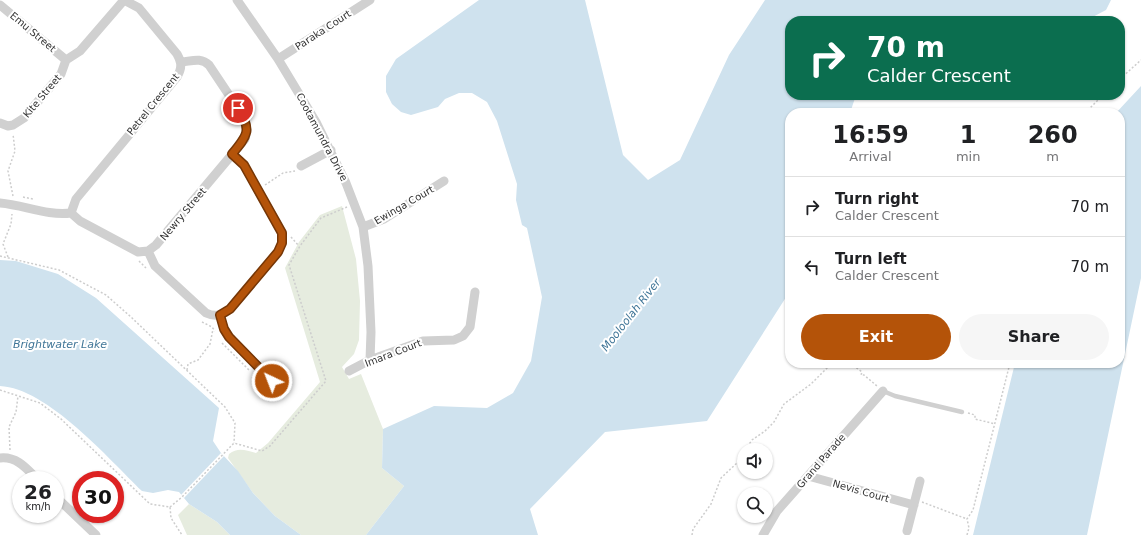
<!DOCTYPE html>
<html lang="en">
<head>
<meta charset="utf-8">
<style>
	:root { --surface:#fff; --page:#f6f6f6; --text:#202124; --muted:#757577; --line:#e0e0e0; --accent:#b45309 }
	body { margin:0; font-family:"DejaVu Sans",sans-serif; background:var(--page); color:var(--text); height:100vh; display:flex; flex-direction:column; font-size:15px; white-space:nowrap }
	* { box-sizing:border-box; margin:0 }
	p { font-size:13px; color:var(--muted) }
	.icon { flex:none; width:22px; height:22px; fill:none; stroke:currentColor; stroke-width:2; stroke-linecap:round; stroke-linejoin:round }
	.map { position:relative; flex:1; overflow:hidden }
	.sheet { position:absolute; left:785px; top:108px; width:340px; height:260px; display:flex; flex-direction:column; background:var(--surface); border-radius:16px; box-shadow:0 1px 3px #0004 }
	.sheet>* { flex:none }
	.guide { position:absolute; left:785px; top:16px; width:340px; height:84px; border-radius:16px; box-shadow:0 1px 3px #0004; background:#0b6e4f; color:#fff; overflow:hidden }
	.fabs { position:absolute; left:737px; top:443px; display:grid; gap:8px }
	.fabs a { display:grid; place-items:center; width:36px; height:36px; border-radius:50%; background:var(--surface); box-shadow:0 1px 3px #0004; font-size:20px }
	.speed { position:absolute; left:12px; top:471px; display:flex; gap:8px; font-size:20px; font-weight:700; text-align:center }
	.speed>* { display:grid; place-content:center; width:52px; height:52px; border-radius:50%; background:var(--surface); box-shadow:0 1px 3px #0004; line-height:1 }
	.speed small { font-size:10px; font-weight:400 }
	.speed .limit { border:6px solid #d22; background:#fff; color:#111 }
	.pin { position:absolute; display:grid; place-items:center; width:34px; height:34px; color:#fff; margin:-17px; border:2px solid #fff; border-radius:50%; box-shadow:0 1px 4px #0007 }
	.me { position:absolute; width:44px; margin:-22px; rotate:317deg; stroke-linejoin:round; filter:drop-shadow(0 0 3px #0008) }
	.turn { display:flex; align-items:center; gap:14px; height:84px; padding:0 16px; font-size:18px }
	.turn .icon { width:52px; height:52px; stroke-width:2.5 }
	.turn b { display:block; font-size:28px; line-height:34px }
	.eta { display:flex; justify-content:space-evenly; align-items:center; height:68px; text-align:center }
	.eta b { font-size:24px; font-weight:700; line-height:28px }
	.primary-button { display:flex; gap:8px; margin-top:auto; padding:8px 16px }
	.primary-button a { flex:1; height:46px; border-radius:24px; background:var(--accent); color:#fff; font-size:16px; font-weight:700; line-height:46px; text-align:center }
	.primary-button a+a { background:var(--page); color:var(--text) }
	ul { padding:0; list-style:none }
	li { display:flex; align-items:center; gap:12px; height:60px; padding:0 16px; border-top:1px solid var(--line) }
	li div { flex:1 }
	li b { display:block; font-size:15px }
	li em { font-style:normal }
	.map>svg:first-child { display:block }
	.green { fill:#e6ecdf }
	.water { fill:#cfe2ee }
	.pier { fill:#fff }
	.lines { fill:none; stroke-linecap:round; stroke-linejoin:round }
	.path { stroke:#cdcdcd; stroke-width:1.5; stroke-dasharray:2 2; stroke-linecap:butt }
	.service { stroke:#d0d0d0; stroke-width:4.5 }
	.minor { stroke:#d0d0d0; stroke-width:9 }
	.route-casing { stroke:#753606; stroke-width:10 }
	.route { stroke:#b45309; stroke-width:7 }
	.labels { text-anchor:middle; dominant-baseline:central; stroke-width:4; stroke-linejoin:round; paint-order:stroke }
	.street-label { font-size:10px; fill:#333; stroke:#fff }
	.water-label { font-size:11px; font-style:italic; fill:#3f7597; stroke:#fff }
</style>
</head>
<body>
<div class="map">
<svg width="1141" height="535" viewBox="0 0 1141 535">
	<rect width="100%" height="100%" fill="#fff"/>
	<path class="green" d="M342 206 356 259 360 301 359 340 354 354 342 367 349 379 361 374 383 429 382 468 404 486 366 535H301L275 516 253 493 228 458 229 454C238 447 245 450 256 453L268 443 320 382 285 268 299 242 320 215Z
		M189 504 217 522 230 535H187L178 515Z"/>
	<path class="water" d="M479 0H585L623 155 648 180 680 160 729 55 765 0H1111L1106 10 1085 21H790V95H856L850 113H790V291L707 421 605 432 530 509 538 535H366L404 486 382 468 383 429 434 406 487 408 513 393 531 361 542 297 527 228 522 225 516 200 517 184 497 121 487 102 472 93H459L445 99 438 107 411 115 401 112 392 104 386 92V76L396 59Z
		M1141 86V278L1087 535H973L1015 363H1120V113H1116Z
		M0 260 16 261 58 274 96 298 219 408 213 441 221 453 238 471 253 493 275 516 301 535H230L217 522 189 504 179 492 168 490 153 493 142 491C109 459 47 388 0 386Z"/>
	<path class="pier" d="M221 453 224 456 184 498 181 495Z"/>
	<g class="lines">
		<path class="path" d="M1120 79 1141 60
			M1085 113 1103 95
			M265 185 283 173 295 171
			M13 196 8 171 15 151 13 134
			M23 197 33 199
			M291 237 299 246
			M0 256 59 270 106 295 131 317 225 407 235 423 234 443
			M8 257 3 244 11 224 12 214
			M139 261 146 268
			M202 322 212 327 215 331
			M222 343 250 371
			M850 363 862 372 861 375H864L877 386
			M831 365 839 363
			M187 370 188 364 198 360 210 344 213 329
			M0 390 40 403 61 419 150 504 170 507 171 518 182 535
			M968 413 975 415V419L995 424
			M10 450 9 427 16 412 18 396
			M745 450 752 440 765 431 774 422 784 404 811 384 832 363
			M922 502 967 519
			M170 507 182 497 234 443 262 451 270 446 326 381 289 265 300 246 321 218 347 207
			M692 535 693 529 711 504 721 478 738 462 744 451
			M967 535 969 528 967 519 973 510 1010 363"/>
		<path class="service" d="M883 391 895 396 962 412"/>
		<path class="minor" d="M237 0 278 59 316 122 346 183 363 227 368 266 371 332 370 360
			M0 5 66 60
			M278 59 370 0
			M0 123 8 126 13 125 24 118 61 74 66 60 80 51 124 0
			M301 166 331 150
			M0 203C24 205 47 216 71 213L80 221 138 252 148 251 156 245 245 139 247 131 245 119 209 65C201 57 192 61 182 62
			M71 213 76 199 177 77C182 68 182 63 177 54L139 8 124 0
			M363 227 384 219 444 181
			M148 251 155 266 206 313C215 317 222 316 230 309L278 252 282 243V233L244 165 232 154
			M220 315 224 329 229 337 273 381
			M349 371 370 360 423 341 454 340 463 336 470 327 475 292
			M0 458C17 456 27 469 38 480
			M808 476 914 505
			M55 496 96 535
			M907 531 920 481
			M763 535 777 511 883 391"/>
	</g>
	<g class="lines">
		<g class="route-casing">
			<path id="route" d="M238 108C252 130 248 135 232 154L244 165 282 233V243L278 252 230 309 220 315 224 329 229 337 272 381"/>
		</g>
		<use href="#route" class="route"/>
	</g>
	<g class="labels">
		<g class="street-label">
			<text transform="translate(323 30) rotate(-33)">Paraka Court</text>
			<text transform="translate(33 32) rotate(40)">Emu Street</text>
			<text transform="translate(42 96) rotate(-50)">Kite Street</text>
			<text transform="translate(153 104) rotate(-51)">Petrel Crescent</text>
			<text transform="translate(322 137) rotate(62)">Cootamundra Drive</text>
			<text transform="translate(404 205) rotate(-30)">Ewinga Court</text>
			<text transform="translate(183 214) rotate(-50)">Newry Street</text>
			<text transform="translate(393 353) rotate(-21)">Imara Court</text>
			<text transform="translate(821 461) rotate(-49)">Grand Parade</text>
			<text transform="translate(861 491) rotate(16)">Nevis Court</text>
		</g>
		<g class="water-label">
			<text transform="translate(631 315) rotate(-52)">Mooloolah River</text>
			<text x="60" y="344">Brightwater Lake</text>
		</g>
	</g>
</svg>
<div class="fabs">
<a><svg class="icon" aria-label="sound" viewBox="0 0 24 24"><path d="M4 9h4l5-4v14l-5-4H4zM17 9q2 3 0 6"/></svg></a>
<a><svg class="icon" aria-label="search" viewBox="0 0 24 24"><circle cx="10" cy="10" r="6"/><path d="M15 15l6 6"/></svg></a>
</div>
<div class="speed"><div>26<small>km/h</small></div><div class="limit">30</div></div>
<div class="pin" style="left:238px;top:108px;background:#d93025"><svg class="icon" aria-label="arrive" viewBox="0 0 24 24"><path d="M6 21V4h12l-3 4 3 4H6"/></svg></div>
<svg class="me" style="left:272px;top:381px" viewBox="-20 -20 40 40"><circle r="17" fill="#b45309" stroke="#fff" stroke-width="3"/><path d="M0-11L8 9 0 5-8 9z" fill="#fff"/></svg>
<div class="guide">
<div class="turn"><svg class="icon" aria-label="right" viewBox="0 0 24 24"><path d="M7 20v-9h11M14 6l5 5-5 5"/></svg><div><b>70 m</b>Calder Crescent</div></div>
</div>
<section class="sheet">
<div class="eta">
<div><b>16:59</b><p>Arrival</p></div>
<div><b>1</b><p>min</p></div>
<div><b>260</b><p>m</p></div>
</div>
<ul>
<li><svg class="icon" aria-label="right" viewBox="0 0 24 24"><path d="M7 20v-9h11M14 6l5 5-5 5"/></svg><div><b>Turn right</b><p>Calder Crescent</p></div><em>70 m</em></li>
<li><svg class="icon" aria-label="left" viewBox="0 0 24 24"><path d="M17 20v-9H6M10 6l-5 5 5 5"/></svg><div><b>Turn left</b><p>Calder Crescent</p></div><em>70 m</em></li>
</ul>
<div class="primary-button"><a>Exit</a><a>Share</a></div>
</section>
</div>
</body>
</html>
